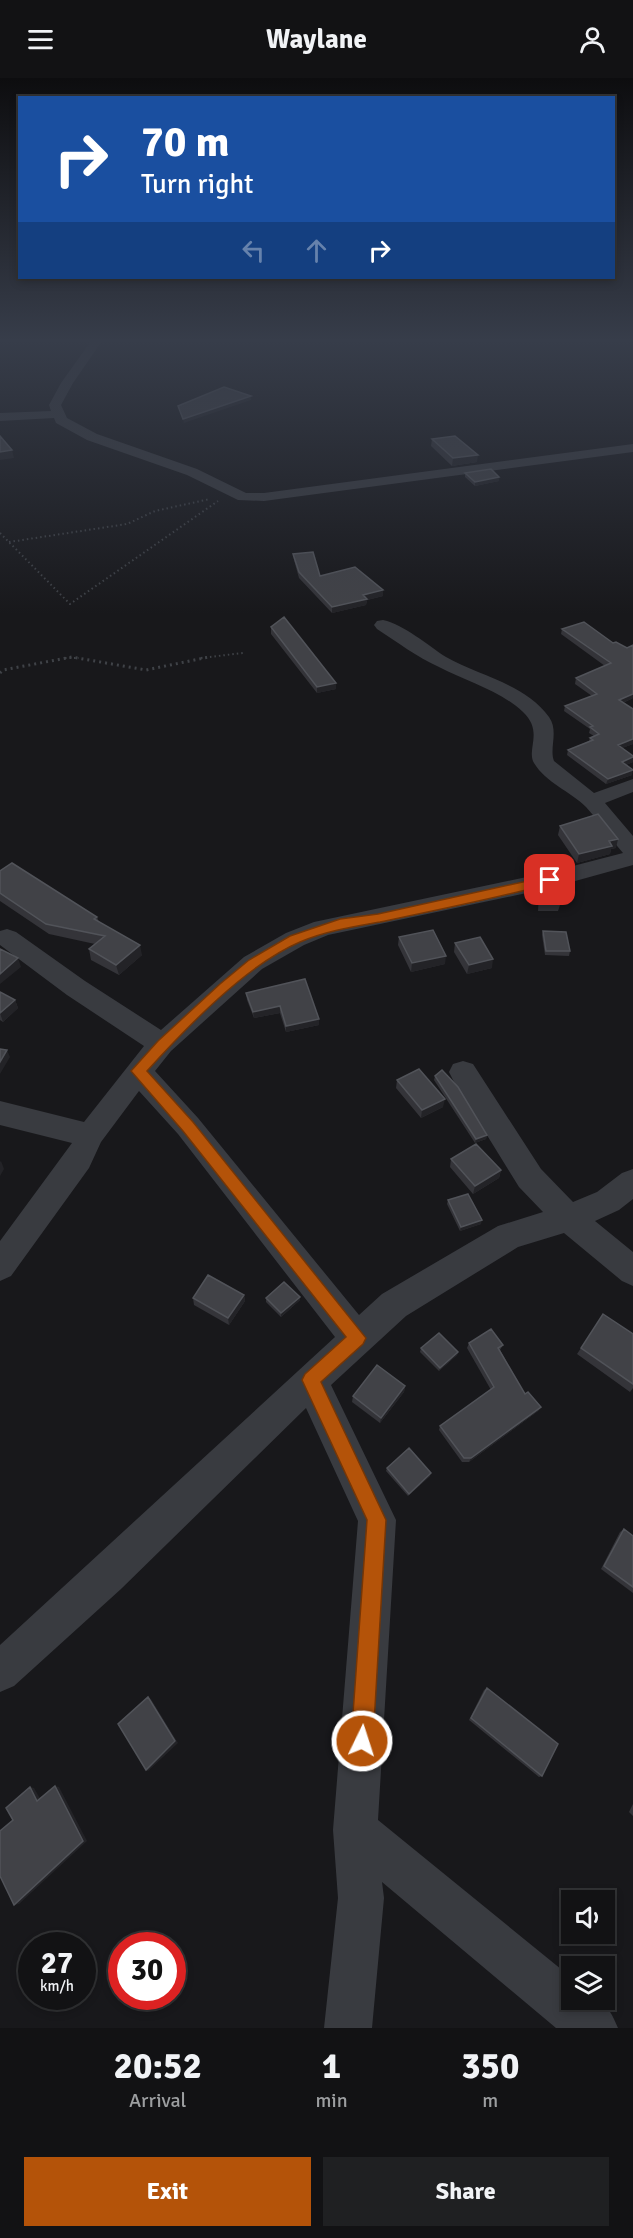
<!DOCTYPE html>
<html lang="en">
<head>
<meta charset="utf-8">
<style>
	:root { --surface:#121214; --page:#1f2022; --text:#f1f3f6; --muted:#9c9ea0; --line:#313234; --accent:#b45309 }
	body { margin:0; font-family:Signika,sans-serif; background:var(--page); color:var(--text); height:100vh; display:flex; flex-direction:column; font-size:22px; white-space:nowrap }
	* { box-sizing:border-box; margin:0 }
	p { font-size:20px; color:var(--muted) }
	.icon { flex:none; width:33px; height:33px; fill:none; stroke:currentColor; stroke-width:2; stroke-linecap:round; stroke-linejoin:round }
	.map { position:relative; height:1950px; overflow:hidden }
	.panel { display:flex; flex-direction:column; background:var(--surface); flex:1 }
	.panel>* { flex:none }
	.guide { position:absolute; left:18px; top:18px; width:597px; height:183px; border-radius:0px; box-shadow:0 3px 9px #0003,0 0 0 2px var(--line); background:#1a4fa0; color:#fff; overflow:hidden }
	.fabs { position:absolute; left:561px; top:1812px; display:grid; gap:12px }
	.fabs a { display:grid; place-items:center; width:54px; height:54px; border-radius:0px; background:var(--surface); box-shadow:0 3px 9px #0003,0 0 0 2px var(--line); font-size:30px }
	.speed { position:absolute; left:18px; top:1854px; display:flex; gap:12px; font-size:30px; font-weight:700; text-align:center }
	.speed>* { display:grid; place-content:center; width:78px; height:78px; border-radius:50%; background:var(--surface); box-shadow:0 3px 9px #0003,0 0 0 2px var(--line); line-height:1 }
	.speed small { font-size:15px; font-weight:400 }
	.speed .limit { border:9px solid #d22; background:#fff; color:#111 }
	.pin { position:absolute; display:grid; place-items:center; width:51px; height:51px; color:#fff; margin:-26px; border-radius:12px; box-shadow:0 3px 9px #0006 }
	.me { position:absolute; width:66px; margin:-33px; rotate:4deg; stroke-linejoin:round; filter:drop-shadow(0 0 4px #0008) }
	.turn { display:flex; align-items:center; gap:21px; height:126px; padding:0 24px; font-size:27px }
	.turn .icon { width:78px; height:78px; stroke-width:2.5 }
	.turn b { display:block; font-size:42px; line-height:51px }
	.lanes { display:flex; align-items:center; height:57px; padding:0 24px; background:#0003; justify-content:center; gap:30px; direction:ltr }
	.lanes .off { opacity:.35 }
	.eta { display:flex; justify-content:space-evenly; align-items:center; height:102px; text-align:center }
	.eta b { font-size:36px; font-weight:800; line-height:42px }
	.action { display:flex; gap:12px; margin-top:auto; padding:12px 24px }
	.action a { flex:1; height:69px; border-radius:0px; background:var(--accent); color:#fff; font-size:24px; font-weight:800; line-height:69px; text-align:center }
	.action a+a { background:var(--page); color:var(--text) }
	header { display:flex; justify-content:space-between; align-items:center; height:78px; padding:0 24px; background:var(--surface); font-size:27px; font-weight:800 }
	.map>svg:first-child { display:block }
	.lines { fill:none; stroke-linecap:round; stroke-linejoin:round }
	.path-far1 { stroke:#3f4247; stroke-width:2; stroke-dasharray:1.5 3; stroke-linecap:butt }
	.path { stroke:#3f4247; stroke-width:3; stroke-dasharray:2 4; stroke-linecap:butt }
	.minor { fill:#393b40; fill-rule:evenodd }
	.wall { fill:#343439 }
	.shaded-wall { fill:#232327 }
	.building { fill:#414247; stroke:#515359; stroke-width:1.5 }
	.route { fill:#b45309; stroke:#753606; stroke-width:1.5 }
</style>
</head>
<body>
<header><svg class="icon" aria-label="menu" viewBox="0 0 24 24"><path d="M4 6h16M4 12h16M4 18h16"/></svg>Waylane<svg class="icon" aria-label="person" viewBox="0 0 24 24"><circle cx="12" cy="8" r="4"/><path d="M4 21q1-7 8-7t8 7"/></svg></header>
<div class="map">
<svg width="633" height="1950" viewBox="0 0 633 1950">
	<rect width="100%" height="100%" fill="#18181b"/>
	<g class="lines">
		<path class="path-far1" d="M0 455 70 526 218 423
			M9 464 127 446 155 433 210 421
			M65 580H79
			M201 580 243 575"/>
		<path class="path" d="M0 595 3 592 72 579 146 592 209 579"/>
		<path class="minor" d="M91 263H102L73 305 61 327 67 340 97 356 197 391 246 415H264L633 366V374L264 423 238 422 187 397 87 362 56 345 54 340 0 343V335L51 333 49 327 61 305Z
			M383 542C405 547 427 567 446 579 480 598 525 606 549 639 559 653 549 670 554 683L594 715 633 701V714L605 725 633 758V787L550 810 328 857 304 867 262 891 171 973 155 993 198 1040 359 1237 382 1216 498 1148 543 1134 519 1109 453 1002 449 994 453 986 463 983 473 986 541 1091 573 1124 597 1114 622 1095 633 1091V1121L619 1132 595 1143 633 1174V1208L622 1203 564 1155 518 1169 406 1238 331 1307 396 1442 378 1742 572 1900V1922C601 1922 606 1921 618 1950H556L382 1804 384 1820 372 1950H324L338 1820 333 1752 358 1443 306 1330 121 1511 14 1608 0 1614V1567L335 1259 178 1056 139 1013 101 1064 89 1090 11 1198 0 1203V1163L72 1065 0 1047V1023L84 1044 144 968 67 917 0 867V853L7 851 16 854 85 903 161 952 244 879 286 855 314 844 550 794 623 775C610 760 599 743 586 729 570 713 546 705 534 685 526 671 544 654 523 634 501 613 466 603 439 589 417 579 397 564 377 551L374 547 377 543Z"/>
	</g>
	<path class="wall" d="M432 361 477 384 452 388 431 368Z
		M465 395 499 399V403L475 408 465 399Z
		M293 476 320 498 383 518 367 522 366 527 332 535 299 500 294 482Z
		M271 549 336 611 317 615 271 556Z
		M562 551 613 565 627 570 633 567V620L623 625 633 631V666L622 670 633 684 626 687 632 697 606 706 567 677 568 672 589 663 590 660 594 658 589 655 590 651 564 633 565 628 592 618 575 606 576 600 605 588 561 556Z
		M560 748 616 770 611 771 610 776 577 785 558 757Z
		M0 793 97 839 99 844 142 877 119 897 91 882 89 871 95 866 49 856 0 823Z
		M541 806 561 824 558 833H538L539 815Z
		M543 853 570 873 569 878 545 877 542 857Z
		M399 859 445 886 411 894 398 867Z
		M455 865 492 890 467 896 454 874Z
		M0 914 15 922 18 930 3 944 0 942Z
		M246 915 319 941V947L286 954 280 935 254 940 247 922Z
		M435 998 487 1057 486 1061 475 1065 434 1002Z
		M397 1002 443 1029 421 1040 396 1010Z
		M451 1081 501 1092 499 1100 473 1116 450 1089Z
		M448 1122 481 1146 460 1153 447 1126Z
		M244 1217 245 1223 229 1247 194 1227 193 1220Z
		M300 1219V1222L281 1239 266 1224V1220Z
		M633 1256V1310L630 1314 577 1276 581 1270Z
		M469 1265 503 1267 500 1272 525 1316 541 1329 538 1333 469 1384H462L439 1352 440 1348 491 1312 467 1270Z
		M421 1270 458 1274 457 1277 439 1293 420 1274Z
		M405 1308 404 1314 380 1345 352 1324 353 1318Z
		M387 1390 430 1398 408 1418 386 1393Z
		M624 1451 633 1458V1515L601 1491 620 1454Z
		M487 1610 542 1698 539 1699 469 1642 484 1612Z
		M633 1726V1738L629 1734Z"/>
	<path class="shaded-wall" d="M251 318V322L184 345 183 341Z
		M12 372 14 380 0 382V374Z
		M478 377 477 384 452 388 453 380Z
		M499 399V403L475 408V404Z
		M383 512V518L367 522 366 527 332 535V529L363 517Z
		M336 605V611L317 615V609Z
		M633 616V620L618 627 619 622Z
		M633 661V666L617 672 618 667Z
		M633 679V684L621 689 622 684Z
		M633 692 632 697 606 706 608 701Z
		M618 761 616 770 611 771 610 776 577 785 579 776 609 763Z
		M140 867 142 877 119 897 116 887Z
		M446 878 445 886 411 894 412 885Z
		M18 880 21 889 0 906V896Z
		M493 881 492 890 467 896 469 887Z
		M15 922 18 930 3 944 0 935Z
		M280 928V935L254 940 253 934Z
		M319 941V947L286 954V948Z
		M7 972 10 979 0 996V984Z
		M445 1021 443 1029 421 1040 422 1032Z
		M487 1057 486 1061 475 1065 476 1061Z
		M1 1083 4 1091 0 1098V1084Z
		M501 1092 499 1100 473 1116 475 1108Z
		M482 1142 481 1146 460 1153 461 1149Z
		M244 1217 245 1223 229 1247 228 1240Z
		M300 1219V1222L281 1239V1235Z
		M458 1274 457 1277 439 1293 440 1290Z
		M405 1308 404 1314 380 1345 381 1340Z
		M541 1329 538 1333 469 1384 471 1380Z
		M431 1395 430 1398 408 1418 409 1416Z
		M148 1619 151 1621 178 1665 148 1693 146 1692Z
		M55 1708 59 1709 87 1763 19 1826 14 1827Z
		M30 1709 34 1710 42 1724 37 1723Z"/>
	<path class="building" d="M224 309 251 318 183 341 178 328Z
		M0 358 12 372 0 374Z
		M455 358 478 377 453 380 432 361Z
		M491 391 499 399 475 404 465 395Z
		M313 474 320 498 355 489 383 512 363 517 367 521 332 529 299 494 293 476Z
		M284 539 336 605 317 609 271 549Z
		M584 544 613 565 616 564 627 570 633 567V616L619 622 633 631V661L618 667 633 678V679L622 684 633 692 608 701 568 672 593 662 590 660 599 656 590 649 593 648 565 628 597 616 576 600 611 585 562 551Z
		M598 736 618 761 609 763 612 768 579 776 560 748Z
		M12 785 97 839 94 841 140 867 116 887 89 871 105 858 46 846 0 815V793Z
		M541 806H561V824H540Z
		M433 852 446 878 412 885 399 859Z
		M543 853 566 854 570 873H546Z
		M480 859 493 881 469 887 455 865Z
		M0 871 18 880 0 896Z
		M305 901 319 941 286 948 280 928 253 934 246 915Z
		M0 914 15 922 0 935Z
		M0 971 7 972 0 984Z
		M419 991 445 1021 422 1032 397 1002Z
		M442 992 458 1009 487 1057 476 1061 435 998Z
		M476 1066 501 1092 475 1108 451 1081Z
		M468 1116 482 1142 461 1149 448 1122Z
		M208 1197 244 1217 228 1240 193 1220Z
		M284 1204 300 1219 281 1235 266 1220Z
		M603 1236 633 1256V1306L581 1270Z
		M491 1251 503 1267 498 1270 525 1316 528 1314 541 1329 471 1380H464L440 1348 494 1309 469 1265Z
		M439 1255 458 1274 440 1290 421 1270Z
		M377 1287 405 1308 381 1340 353 1318Z
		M409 1370 431 1395 409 1416 387 1390Z
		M624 1451 633 1458V1509L604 1488Z
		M487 1610 558 1666 542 1698 471 1640Z
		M148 1619 175 1663 146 1692 118 1646Z
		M55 1708 83 1763 14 1827 0 1798V1753L13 1742 6 1730 30 1709 37 1723Z"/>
	<linearGradient id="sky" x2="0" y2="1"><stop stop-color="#0d0d0f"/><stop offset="0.49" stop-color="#373d4a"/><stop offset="1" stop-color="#373d4a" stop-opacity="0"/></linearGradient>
	<rect width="633" height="536" fill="url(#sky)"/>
	<path class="route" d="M550 798 556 802 554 805C497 820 438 832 380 844 352 849 326 853 300 864 246 887 186 950 147 993L193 1044 366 1260 363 1266 321 1304 386 1442 373 1663 369 1670 362 1673 354 1670 351 1663 367 1442 302 1302 305 1296 346 1259 183 1053 131 993 158 963 220 906 249 882 290 858 340 841 378 836Z"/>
</svg>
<div class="fabs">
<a><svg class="icon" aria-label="sound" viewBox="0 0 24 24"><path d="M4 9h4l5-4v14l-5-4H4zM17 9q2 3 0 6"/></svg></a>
<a><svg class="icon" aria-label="layers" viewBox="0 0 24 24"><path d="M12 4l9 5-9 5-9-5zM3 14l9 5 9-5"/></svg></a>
</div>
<div class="speed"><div>27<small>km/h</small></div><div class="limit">30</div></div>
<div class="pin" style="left:550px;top:802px;background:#d93025"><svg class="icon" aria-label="arrive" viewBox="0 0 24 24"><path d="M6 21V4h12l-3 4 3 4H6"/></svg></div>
<svg class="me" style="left:362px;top:1663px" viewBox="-20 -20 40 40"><circle r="17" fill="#b45309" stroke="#fff" stroke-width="3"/><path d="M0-11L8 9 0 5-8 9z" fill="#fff"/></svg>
<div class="guide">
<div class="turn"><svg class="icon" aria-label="right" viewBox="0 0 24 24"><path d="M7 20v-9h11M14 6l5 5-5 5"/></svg><div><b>70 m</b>Turn right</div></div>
<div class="lanes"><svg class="icon off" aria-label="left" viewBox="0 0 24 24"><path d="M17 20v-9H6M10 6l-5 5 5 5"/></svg><svg class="icon off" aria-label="ahead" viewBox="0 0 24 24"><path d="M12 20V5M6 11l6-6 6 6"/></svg><svg class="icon" aria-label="right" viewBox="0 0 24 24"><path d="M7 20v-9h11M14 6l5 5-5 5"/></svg></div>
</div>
</div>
<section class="panel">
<div class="eta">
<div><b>20:52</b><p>Arrival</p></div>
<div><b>1</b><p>min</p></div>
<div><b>350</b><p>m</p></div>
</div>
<div class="action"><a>Exit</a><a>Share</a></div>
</section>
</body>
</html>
